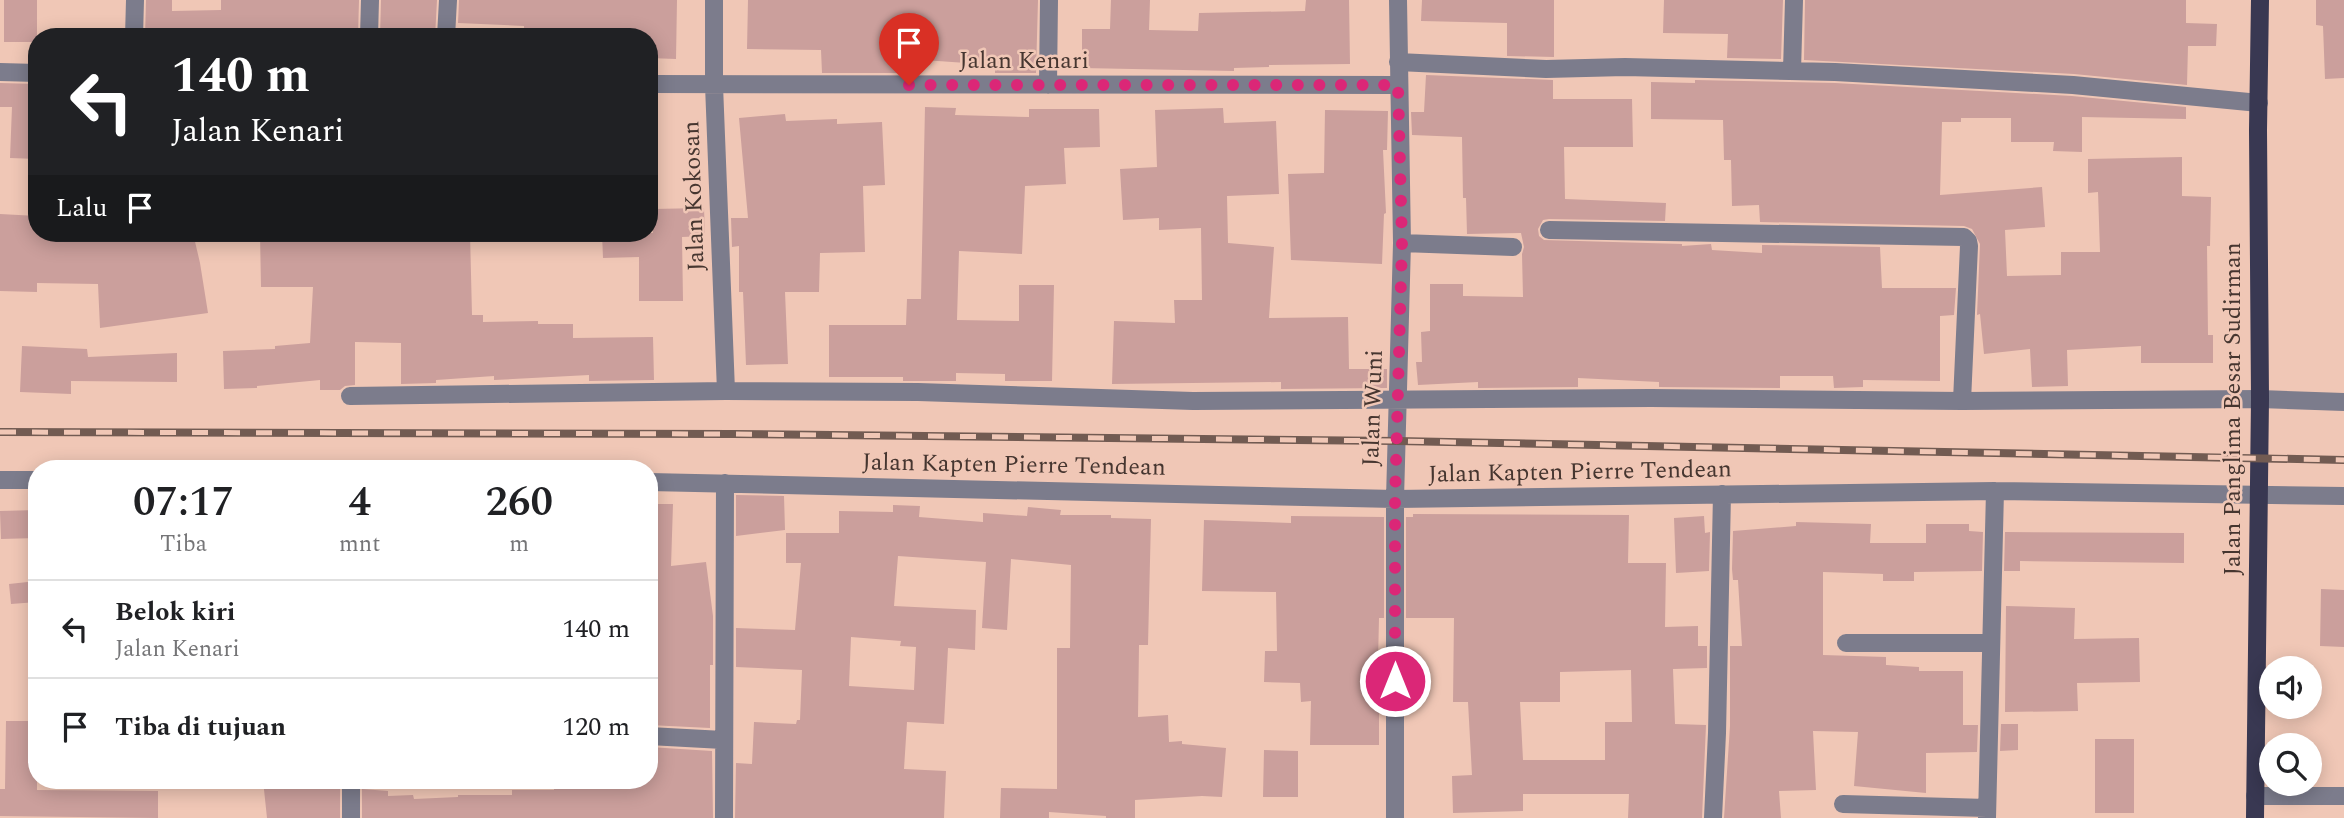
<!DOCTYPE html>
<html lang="id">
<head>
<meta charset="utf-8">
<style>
	:root { --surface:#fff; --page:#f2f2f2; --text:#202124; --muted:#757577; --line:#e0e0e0 }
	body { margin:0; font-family:Spectral,serif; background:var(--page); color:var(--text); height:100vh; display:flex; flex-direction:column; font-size:26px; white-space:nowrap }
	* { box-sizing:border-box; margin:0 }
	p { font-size:23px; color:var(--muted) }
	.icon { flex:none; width:38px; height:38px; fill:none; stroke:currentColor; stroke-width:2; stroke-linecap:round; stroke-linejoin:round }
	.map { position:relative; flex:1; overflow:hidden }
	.details { position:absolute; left:28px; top:460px; width:630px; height:329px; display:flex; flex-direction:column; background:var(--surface); border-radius:28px; box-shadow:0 4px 18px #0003 }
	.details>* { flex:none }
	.guide { position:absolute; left:28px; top:28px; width:630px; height:214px; border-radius:28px; box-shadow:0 4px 18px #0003; background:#202124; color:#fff; overflow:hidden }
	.controls { position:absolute; left:2259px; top:656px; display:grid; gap:14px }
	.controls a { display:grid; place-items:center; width:63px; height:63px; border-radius:50%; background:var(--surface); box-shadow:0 4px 18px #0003; font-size:35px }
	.pin { position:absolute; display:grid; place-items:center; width:60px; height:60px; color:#fff; margin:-72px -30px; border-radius:50% 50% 50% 0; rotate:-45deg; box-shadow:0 0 7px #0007 }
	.pin .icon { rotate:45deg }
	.me { position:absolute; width:77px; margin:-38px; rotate:0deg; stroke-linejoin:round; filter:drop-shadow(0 0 5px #0008) }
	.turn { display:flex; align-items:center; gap:24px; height:147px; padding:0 28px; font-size:32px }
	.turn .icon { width:91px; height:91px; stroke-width:2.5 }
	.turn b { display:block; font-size:49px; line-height:60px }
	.then { display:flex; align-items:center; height:66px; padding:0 28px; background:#0003; gap:14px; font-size:26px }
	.eta { display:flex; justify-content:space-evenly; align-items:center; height:119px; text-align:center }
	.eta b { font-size:42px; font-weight:600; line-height:49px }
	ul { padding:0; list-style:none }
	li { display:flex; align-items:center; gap:21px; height:98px; padding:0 28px; border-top:2px solid var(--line) }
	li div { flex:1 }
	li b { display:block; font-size:26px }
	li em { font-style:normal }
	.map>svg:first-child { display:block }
	.building { fill:#cb9f9c; fill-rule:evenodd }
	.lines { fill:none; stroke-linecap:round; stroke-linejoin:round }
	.minor { stroke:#7c7c8c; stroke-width:18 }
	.major { stroke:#393852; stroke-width:18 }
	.rail-casing { stroke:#725b52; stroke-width:8 }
	.rail { stroke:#f0c7b6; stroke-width:5; stroke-dasharray:16; stroke-linecap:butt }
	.route { stroke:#db2777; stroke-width:12; stroke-dasharray:0 21.6 }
	.labels { text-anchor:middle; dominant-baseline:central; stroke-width:5; stroke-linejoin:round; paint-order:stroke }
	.street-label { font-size:24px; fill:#463630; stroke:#f0c7b6 }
</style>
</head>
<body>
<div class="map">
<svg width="2344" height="818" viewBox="0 0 2344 818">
	<rect width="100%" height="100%" fill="#f0c7b6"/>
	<path class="building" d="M4 0H37V42H4Z
		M146 0H172V11L221 10V0H359L358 37H145Z
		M381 0H437L435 37H380Z
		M459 0H677L676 59 649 58V37L524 36V26L458 23Z
		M748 0H1038L1036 73H995V65L909 59V73H822L821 50 747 49Z
		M1111 0H1150L1149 30 1198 31 1199 13 1305 11 1306 0H1349L1350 64 1269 65V67L1234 68V71L1082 68V29H1110Z
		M1422 0H1554V57L1507 56V23L1421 21Z
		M1664 0H1783L1781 59 1727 58 1728 34 1663 33Z
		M1805 0H2186V23L2217 24 2216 46H2188L2187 85 2074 74 1804 60Z
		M2316 0H2344V78L2325 79 2323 26 2316 25Z
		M1426 75 1553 80V99H1632L1633 147H1564L1565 199 1666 203 1665 221 1549 219 1543 220 1538 229 1539 236 1544 240 1682 244V246L1711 244 1712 250 1762 253V245L1880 247 1882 288H1956L1954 315 1940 316V381L1863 380V387L1834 388 1833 376H1780V388L1659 387V382L1578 378V387L1478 388V382L1418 385 1416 362H1422L1421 332 1430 331V284H1463V296L1523 297 1522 254 1524 247 1521 233 1467 234 1466 198H1463L1462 137 1412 135 1411 112H1424Z
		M1695 80 1835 83 2072 96 2186 107V119L2082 117V152L2053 151 2054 142H2011V118H1961V122H1942L1940 195 2042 187 2045 227 2005 230 2007 276 2061 275V252H2100L2098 192 2088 193V159L2182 157V196L2211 197 2210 246H2207L2208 335H2213V363H2141V346L2067 350 2068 386 2032 387 2030 349 1984 354 1980 314 1977 315 1980 244 1972 229 1964 226 1760 222 1759 205 1732 206 1731 160H1724L1723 120 1651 119V82L1695 83Z
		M0 83 37 84V159L10 158 12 107H0Z
		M925 107 956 108 955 115 1029 117V109H1099L1100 147 1064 148 1066 184 1025 186 1022 254 959 251 957 320 1019 321V285H1054L1052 381H1005V374L956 373V381H903V377H829V325H906L907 299H921Z
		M1223 108 1224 123 1276 121 1279 194 1227 196 1228 243 1274 247 1269 318 1348 317 1349 369H1387V388L1281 389V382L1112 384 1114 321 1175 323 1174 300H1202L1201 228 1159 230V218L1123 220 1120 169 1157 167 1155 110Z
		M1325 110 1388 111 1387 150H1383L1386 213 1384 214 1382 264 1291 260 1288 174 1324 173Z
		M785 114 786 121 837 119V124L882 122 885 185 863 186 865 252 820 253 819 292H785L788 364 746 365 743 292H739V246L732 247 731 218H748L739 118Z
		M704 208 705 236 682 237 683 301H639V257L603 258 602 233H653L652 209Z
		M0 214 37 216V233H193L200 263 208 313 100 328 98 284 37 283V292L0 291Z
		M260 233H470L472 315H483V322L538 321V324H573V338L653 337 654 380 589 381V375L494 380V376L436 380V383L401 384V343L355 342V385L345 386 340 390H320V380L257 386V388L224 389 223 351 275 349V346L310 343 313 287H261Z
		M22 346 87 349 88 357 177 353V382L71 381V394L20 392Z
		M736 495 784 496 785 530 736 536Z
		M649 504H673L671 566 706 562 713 616V665H710V728L649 725Z
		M893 505 920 506 919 517 983 522V513L1027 516 1028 507 1061 510 1060 515H1111V518L1151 519 1148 645H1139L1138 717 1168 715 1169 742 1182 741V744L1226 748 1222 797 1202 796 1135 800V818H1106V816L1049 812V818H1000L1001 788 1057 789V648H1070L1071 565 1011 559 1007 630 982 628 986 562 898 556 894 606 976 610 975 650 948 648 944 724 907 722 904 769 946 771 944 818H735L736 763 752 764 754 722 796 724 797 720H800L802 670 736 667V628L795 630 801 563H786V533H839V511L893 512ZM851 637 901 641 900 646 916 647 914 690 849 686Z
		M37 510V538L1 539 0 511Z
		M1413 514 1629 515 1628 563H1666L1665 627 1698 626V646H1707V668L1673 669 1675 724 1706 725 1702 818H1628L1629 794H1523V811L1453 813 1452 776 1472 775 1468 702H1453L1454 618H1406V517H1413ZM1631 670 1632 722H1605V760H1523L1520 702H1560V672Z
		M1291 516 1384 517V618H1379L1378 661H1382L1384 697H1379V745H1310L1311 701 1301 702 1300 683 1264 682 1265 651H1277L1276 592 1202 591 1204 520 1291 523Z
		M1704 516 1705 533 1710 532 1709 571 1676 573 1674 518Z
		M1796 522 1871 524 1870 543H1926V524H1969V531L1983 532 1982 571 1914 572V581H1883V574L1823 572V655L1886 657V665L1919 667V671H1963V725H1978L1977 752 1926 753V793L1854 786 1858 732 1813 731 1816 790 1779 791 1781 818H1724L1730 726V646H1742L1738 580H1733L1732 569 1733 531 1796 526Z
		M2005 532 2184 533V563L2020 561V571H2004Z
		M37 581V602L11 604 9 584Z
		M2321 589 2344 590V647L2320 646Z
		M2006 606 2075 608 2074 639 2139 638 2140 682 2077 683 2078 711 2005 712Z
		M6 721H37V790L158 791V818L0 816V789H5Z
		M2001 724H2018V750L2000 751Z
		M2095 739H2134V813H2095Z
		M649 747 712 751 713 818H362V789L388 791V796L413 795 414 799 458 797V795H512V790H554V780H649Z
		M1264 750 1298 751V797H1263Z
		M263 780H340V818H267Z"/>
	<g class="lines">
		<path class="minor" d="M714 0V85L726 391
			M134 37 135 0
			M369 37 370 0
			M446 37 448 0
			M1398 62 1546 69 1625 67 1835 72 2073 85 2259 103
			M1792 71 1794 0
			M0 72 37 73
			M649 84 1398 85
			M1048 85 1049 0
			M1549 230 1964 237 1968 241 1969 246 1962 401
			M1402 243 1513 247
			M350 396 726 391 918 392 1193 401 1651 398 1962 401 2260 399 2344 402
			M0 480H37
			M649 482 1395 499 1995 491 2344 496
			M1846 643H1991
			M649 736 723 740
			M351 780V818
			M2255 796H2344
			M1843 804 1987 808
			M724 818 725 483
			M1395 818V499L1402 243 1398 0
			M1713 818 1717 733 1722 494
			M1987 818 1995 491"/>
		<path class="major" d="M2255 818 2260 399 2258 130 2260 0"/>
		<g class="rail-casing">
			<path id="rail" d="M0 432 733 434 1397 441 2344 460"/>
		</g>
		<use href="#rail" class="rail"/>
	</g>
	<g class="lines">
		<path class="route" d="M909 85H1398L1402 243 1395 499V681"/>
	</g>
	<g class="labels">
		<g class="street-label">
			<text x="1024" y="61">Jalan Kenari</text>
			<text transform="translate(694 196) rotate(-92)">Jalan Kokosan</text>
			<text transform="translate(1373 408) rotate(-88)">Jalan Wuni</text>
			<text transform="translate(2233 409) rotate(-90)">Jalan Panglima Besar Sudirman</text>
			<text transform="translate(1014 465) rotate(1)">Jalan Kapten Pierre Tendean</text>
			<text transform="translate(1580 472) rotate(-1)">Jalan Kapten Pierre Tendean</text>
		</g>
	</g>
</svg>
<div class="controls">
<a><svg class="icon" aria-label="sound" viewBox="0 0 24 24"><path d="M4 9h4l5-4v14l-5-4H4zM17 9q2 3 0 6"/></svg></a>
<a><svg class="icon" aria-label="search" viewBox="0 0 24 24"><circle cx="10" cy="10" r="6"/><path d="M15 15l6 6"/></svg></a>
</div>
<div class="pin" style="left:909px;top:85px;background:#d93025"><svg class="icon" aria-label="arrive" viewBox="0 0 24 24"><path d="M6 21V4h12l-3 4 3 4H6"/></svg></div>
<svg class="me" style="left:1395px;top:681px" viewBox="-20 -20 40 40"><circle r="17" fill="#db2777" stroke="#fff" stroke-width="3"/><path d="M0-11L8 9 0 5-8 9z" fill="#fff"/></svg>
<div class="guide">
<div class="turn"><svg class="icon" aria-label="left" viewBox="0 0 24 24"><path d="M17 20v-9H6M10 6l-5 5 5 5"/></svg><div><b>140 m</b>Jalan Kenari</div></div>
<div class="then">Lalu<svg class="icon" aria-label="arrive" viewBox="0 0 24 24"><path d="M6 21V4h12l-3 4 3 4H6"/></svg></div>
</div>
<section class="details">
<div class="eta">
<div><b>07:17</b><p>Tiba</p></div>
<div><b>4</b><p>mnt</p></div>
<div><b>260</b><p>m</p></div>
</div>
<ul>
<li><svg class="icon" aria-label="left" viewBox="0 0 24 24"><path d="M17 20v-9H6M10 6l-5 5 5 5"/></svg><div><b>Belok kiri</b><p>Jalan Kenari</p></div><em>140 m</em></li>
<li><svg class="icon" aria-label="arrive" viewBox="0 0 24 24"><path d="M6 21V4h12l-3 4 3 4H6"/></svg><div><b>Tiba di tujuan</b></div><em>120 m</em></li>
</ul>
</section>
</div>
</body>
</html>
